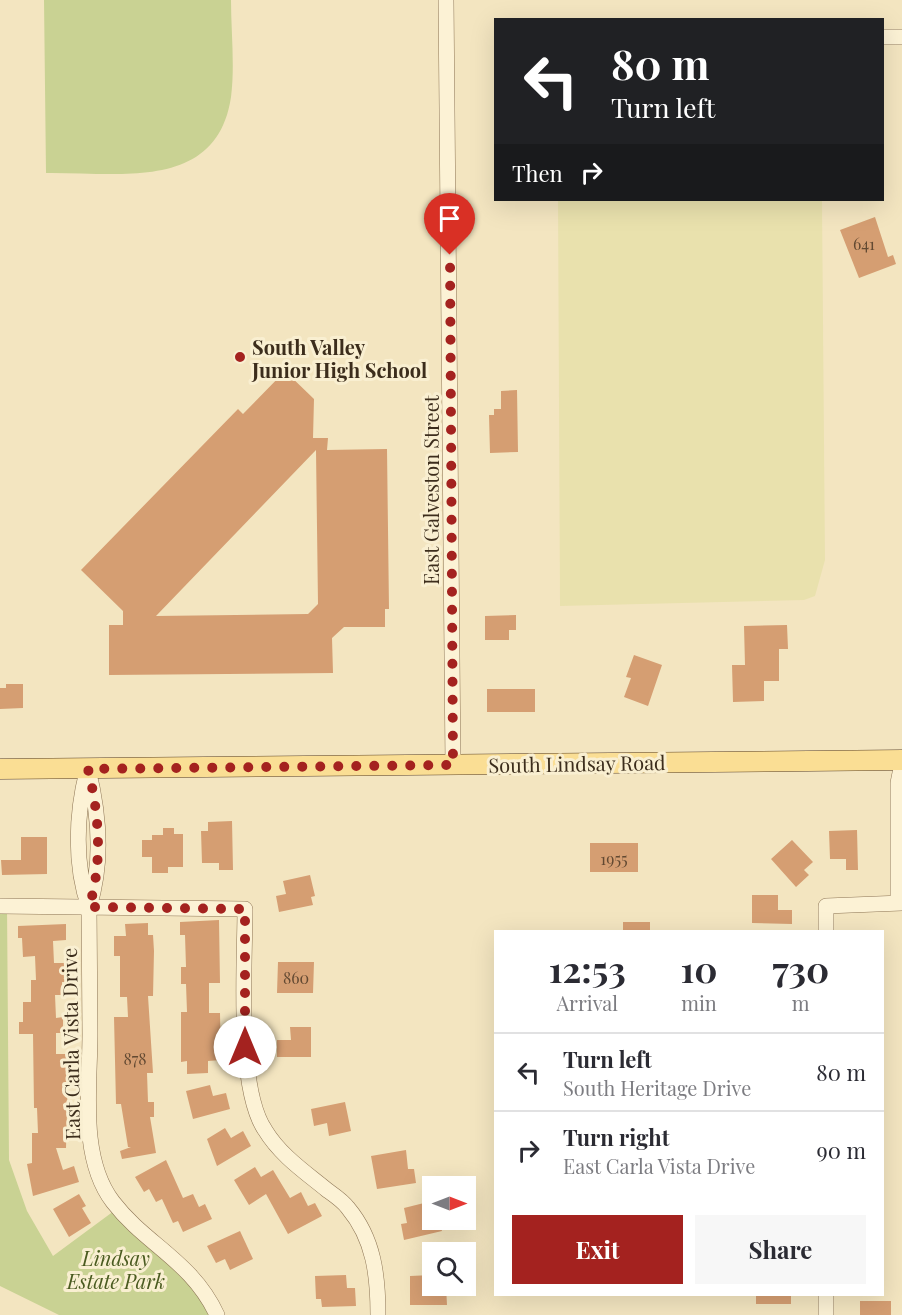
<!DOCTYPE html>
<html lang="en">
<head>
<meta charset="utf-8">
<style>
	:root { --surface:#fff; --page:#f7f7f7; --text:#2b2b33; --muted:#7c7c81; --line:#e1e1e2; --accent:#a4221f }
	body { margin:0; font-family:"Playfair Display",serif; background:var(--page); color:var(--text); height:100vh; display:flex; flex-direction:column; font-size:22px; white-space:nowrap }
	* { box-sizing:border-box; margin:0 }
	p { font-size:20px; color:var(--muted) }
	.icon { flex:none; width:33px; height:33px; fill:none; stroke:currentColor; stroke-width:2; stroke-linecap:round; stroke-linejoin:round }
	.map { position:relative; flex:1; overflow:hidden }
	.side { position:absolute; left:494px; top:930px; width:390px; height:366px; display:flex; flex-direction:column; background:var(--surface); border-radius:0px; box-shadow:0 6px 24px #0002 }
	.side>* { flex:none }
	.hud { position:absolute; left:494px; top:18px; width:390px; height:183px; border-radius:0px; box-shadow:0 6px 24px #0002; background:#202124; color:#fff; overflow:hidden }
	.needle { width:39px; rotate:90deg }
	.controls { position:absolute; left:422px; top:1176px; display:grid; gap:12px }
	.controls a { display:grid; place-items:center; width:54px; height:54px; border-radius:0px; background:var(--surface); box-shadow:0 6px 24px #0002; font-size:30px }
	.pin { position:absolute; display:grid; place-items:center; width:51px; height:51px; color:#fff; margin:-62px -26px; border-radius:50% 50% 50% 0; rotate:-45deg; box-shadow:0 0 6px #0007 }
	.pin .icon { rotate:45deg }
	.me { position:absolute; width:66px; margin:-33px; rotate:0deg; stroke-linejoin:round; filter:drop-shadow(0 0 4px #0008) }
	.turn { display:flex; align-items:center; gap:21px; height:126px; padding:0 18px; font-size:27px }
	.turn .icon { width:78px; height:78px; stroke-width:2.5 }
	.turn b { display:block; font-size:42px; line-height:51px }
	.then { display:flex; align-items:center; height:57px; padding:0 18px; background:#0003; gap:12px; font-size:22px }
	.eta { display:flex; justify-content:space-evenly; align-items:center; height:102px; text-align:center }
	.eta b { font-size:36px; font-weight:700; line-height:42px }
	.primary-button { display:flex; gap:12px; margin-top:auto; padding:12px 18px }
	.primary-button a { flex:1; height:69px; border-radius:0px; background:var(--accent); color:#fff; font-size:24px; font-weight:700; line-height:69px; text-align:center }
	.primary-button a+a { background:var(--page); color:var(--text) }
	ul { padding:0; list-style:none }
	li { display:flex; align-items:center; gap:18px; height:78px; padding:0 18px; border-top:2px solid var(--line) }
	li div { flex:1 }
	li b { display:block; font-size:22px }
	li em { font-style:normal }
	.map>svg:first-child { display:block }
	.farmland { fill:#e9e1ad }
	.green { fill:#c9d293 }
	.building { fill:#d59e72; fill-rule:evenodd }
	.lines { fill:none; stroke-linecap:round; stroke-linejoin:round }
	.minor-casing { stroke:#8e7656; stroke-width:16 }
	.major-casing { stroke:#5b432b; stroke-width:21 }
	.minor { stroke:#fcf2d5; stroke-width:15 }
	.major { stroke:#fade94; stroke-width:20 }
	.route { stroke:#a4221f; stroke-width:10; stroke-dasharray:0 18 }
	.poi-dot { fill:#a4221f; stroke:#f9efd1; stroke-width:2 }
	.labels { text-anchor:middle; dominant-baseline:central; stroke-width:6; stroke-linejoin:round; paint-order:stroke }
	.number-label { font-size:16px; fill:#624932 }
	.poi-label { font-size:20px; font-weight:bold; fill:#3c2d1c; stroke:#f9efd1; text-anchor:start }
	.street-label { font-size:20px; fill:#3c2d1c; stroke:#f9efd1 }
	.park-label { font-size:20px; font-style:italic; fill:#4a5b20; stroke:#f9efd1 }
</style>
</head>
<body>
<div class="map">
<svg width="902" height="1315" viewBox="0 0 902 1315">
	<rect width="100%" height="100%" fill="#f3e5c0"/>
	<path class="farmland" d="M558 200H822L825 560 815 596 804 600 560 606Z"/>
	<path class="green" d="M44 0H231C231 31 235 66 231 97 217 192 119 172 46 173Z
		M0 906H7L9 1160 27 1211 53 1256 118 1208 217 1315H59L0 1286Z"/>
	<path class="building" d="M875 217 888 257 893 255 896 264 859 278 840 230Z
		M285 371 314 399 313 438H328L327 450 387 449 389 609H385V627H344L332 638 333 673 109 675V625H123V611L81 570 238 409 243 414ZM316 450 318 604 308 614 156 616Z
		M517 390 518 452 490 453 489 415H494V409H501V391Z
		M516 615V630H509V640H485V616Z
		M787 625 788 649H779V681H764V701L733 702 732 665H745L744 626Z
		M634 655 662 665 648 706 624 697 631 678 626 677Z
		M6 684H23V708L0 709V688H6Z
		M487 689H535V712H487Z
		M232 821 233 870H219V863H202L201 831H208V822Z
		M163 828H174V834H183V867H168V873H152V857H142V840H152V835H163Z
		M857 830 858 870H846V859H830L829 831Z
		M21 837H47V874L2 875 1 860H21Z
		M792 840 813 862 804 870 809 875 796 887 771 859Z
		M590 843H638V872H590Z
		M310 875 315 896 311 897 313 905 279 912 276 896 286 894 283 881Z
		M752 895H778V910H792V924L752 923Z
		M219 920 220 983H209V1013H220L221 1060 208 1061V1073L187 1074V1061L181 1062V1012H187L186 984H181V967H186L185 935H180V922Z
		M623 922H650V932H623Z
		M148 923V935H153L154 951 153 996H148L153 1073H147L148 1102H154V1117H150L156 1153 122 1159 120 1151 131 1147H128L121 1104H116L114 1017H128L127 997H120V956H114V936H126L125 924Z
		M66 924V940L53 941 54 963H66L67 982H62V995H55L56 1018 63 1017V1033H56V1054H68V1072L66 1148H56L63 1170 74 1166 79 1182 33 1196 27 1164 32 1163V1133H38L37 1108H34L33 1034H19V1022H23V1002H31V980H36L35 956 23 957 22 938H18V926Z
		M278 962H314L313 993H277Z
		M290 1027H311V1057H277V1040H291Z
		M210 1085 213 1096 226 1093 230 1109 193 1119 186 1091Z
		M345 1102 351 1131 329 1136 327 1123 314 1126 311 1109Z
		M225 1128 231 1138 243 1131 251 1146 217 1166 207 1139Z
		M406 1150 408 1169H414L416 1183 377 1189 371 1156Z
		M166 1160 183 1198 193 1194 199 1207 205 1204 212 1219 183 1232 178 1221 173 1223 162 1199 156 1202 149 1189 144 1192 135 1177Z
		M255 1167 261 1177 273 1170 290 1198 301 1192 308 1206 315 1203 322 1216 288 1234 266 1194 249 1205 234 1180Z
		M79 1194 86 1206 82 1208 91 1223 69 1237 53 1209Z
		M432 1201V1220H439L442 1231 404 1240 401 1224 407 1223 404 1208Z
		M240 1231 253 1259 230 1270 225 1259 216 1263 207 1246Z
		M346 1275 347 1288H355L356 1306 322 1307 321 1299H316L315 1276Z
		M432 1275V1286H446L447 1305H410V1276Z
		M756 1294H791V1304H756Z
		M860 1301H891V1315H860Z"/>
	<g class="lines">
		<g class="minor-casing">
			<path id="minor" d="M446 0 453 765
				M882 37H902
				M88 769C99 813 103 863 89 907 89 949 90 992 90 1034 90 1086 79 1158 113 1202 146 1245 192 1261 217 1315
				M87 771C76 814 74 865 89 907
				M898 903V783L902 763
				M0 906 245 909C245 963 236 1087 265 1130 280 1155 305 1172 327 1190 334 1195 343 1201 348 1208 374 1239 378 1276 378 1315
				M826 932V906L902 903
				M826 1294V1315"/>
		</g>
		<g class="major-casing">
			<path id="major" d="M0 769 902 760"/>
		</g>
		<use href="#minor" class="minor"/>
		<use href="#major" class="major"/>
	</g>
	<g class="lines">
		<path class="route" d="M245 1047V909L89 907C103 863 99 813 88 769L453 765 450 255"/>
	</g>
	<circle class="poi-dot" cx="240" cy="357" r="6"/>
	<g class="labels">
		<g class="number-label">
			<text x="864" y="243">641</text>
			<text x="614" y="858">1955</text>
			<text x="296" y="977">860</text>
			<text x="135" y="1058">878</text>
		</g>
		<g class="poi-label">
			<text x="252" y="346">South Valley<tspan x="252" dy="23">Junior High School</tspan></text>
		</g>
		<g class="street-label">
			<text transform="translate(430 490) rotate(-90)">East Galveston Street</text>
			<text transform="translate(577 763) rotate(-1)">South Lindsay Road</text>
			<text transform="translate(70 1044) rotate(-91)">East Carla Vista Drive</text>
		</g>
		<g class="park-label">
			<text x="116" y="1257">Lindsay<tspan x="116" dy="23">Estate Park</tspan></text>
		</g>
	</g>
</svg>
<div class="controls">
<a><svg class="needle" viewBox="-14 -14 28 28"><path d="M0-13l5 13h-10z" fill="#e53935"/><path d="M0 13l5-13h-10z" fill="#7c7c81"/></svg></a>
<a><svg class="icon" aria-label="search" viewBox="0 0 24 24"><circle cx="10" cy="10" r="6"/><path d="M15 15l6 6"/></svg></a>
</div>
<div class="pin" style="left:450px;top:255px;background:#d93025"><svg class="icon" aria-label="arrive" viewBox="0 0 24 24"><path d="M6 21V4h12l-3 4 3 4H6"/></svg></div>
<svg class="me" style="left:245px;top:1047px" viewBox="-20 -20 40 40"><circle r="19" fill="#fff"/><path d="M0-13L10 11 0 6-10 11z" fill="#a4221f"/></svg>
<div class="hud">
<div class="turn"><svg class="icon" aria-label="left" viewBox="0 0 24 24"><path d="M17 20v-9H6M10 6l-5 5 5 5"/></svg><div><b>80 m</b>Turn left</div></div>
<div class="then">Then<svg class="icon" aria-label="right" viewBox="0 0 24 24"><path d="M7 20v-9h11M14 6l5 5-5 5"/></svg></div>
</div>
<section class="side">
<div class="eta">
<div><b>12:53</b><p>Arrival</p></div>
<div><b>10</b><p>min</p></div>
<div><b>730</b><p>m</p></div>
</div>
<ul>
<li><svg class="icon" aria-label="left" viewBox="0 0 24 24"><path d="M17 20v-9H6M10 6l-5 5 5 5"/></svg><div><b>Turn left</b><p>South Heritage Drive</p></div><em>80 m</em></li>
<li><svg class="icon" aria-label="right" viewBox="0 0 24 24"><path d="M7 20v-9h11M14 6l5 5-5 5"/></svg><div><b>Turn right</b><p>East Carla Vista Drive</p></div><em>90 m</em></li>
</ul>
<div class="primary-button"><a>Exit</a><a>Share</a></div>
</section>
</div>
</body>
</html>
